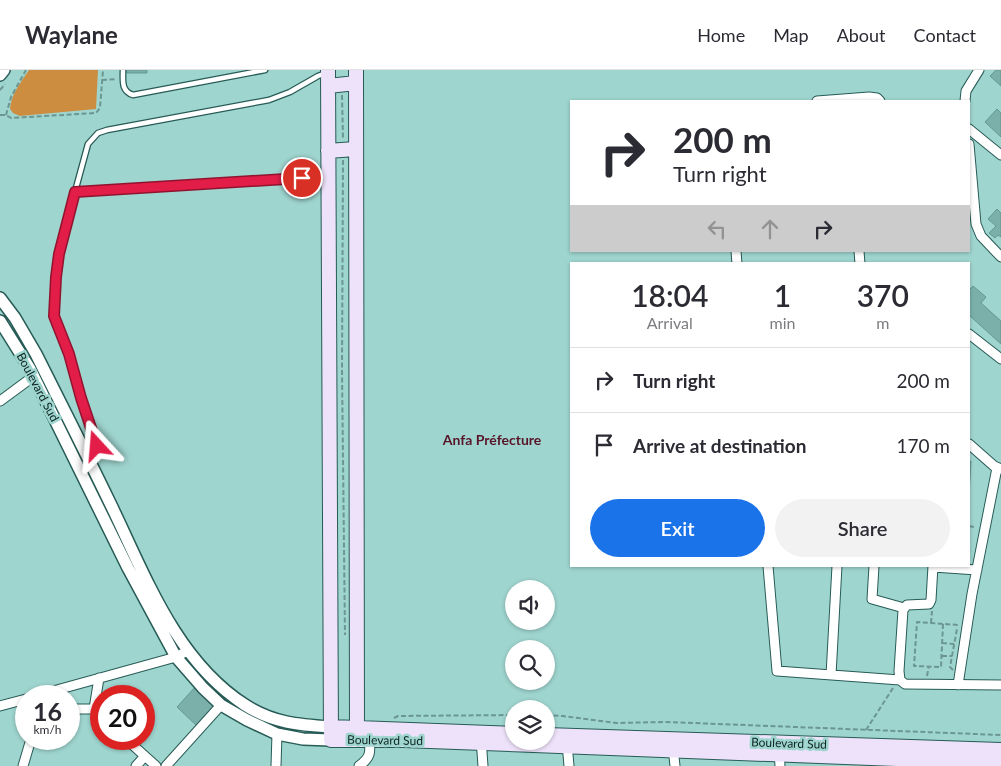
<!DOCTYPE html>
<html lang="en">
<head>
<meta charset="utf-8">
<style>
	:root { --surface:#fff; --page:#f2f2f3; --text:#2b2b33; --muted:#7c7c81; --line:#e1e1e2; --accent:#1a73e8 }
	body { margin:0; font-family:Lato,sans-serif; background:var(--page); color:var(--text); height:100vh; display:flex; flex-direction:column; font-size:19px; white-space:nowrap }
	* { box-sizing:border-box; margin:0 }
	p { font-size:16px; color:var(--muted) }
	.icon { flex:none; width:28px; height:28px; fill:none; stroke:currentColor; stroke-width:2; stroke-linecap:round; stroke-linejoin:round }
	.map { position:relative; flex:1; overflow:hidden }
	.side { position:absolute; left:570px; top:192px; width:400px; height:305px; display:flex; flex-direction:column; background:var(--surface); border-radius:0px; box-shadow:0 1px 4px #0004 }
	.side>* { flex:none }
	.hud { position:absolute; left:570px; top:30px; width:400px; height:152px; border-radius:0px; box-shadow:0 1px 4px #0004; background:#fff; color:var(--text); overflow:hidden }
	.controls { position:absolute; left:505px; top:510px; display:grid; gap:10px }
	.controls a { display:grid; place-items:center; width:50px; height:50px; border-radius:50%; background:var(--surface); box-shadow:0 1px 4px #0004; font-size:25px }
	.speed { position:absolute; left:15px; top:615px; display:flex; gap:10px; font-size:25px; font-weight:700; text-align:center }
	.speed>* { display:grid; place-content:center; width:65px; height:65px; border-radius:50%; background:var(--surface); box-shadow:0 1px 4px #0004; line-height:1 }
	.speed small { font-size:12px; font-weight:400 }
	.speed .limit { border:8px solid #d22; background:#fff; color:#111 }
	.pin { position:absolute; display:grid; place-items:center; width:42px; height:42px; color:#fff; margin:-21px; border:2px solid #fff; border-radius:50%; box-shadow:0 1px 5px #0007 }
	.me { position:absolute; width:55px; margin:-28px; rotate:341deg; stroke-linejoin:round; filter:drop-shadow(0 0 4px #0008) }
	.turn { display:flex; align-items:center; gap:18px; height:105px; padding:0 20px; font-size:22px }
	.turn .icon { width:65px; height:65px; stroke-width:2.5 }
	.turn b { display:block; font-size:35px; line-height:42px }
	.lanes { display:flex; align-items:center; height:48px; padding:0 20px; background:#0003; justify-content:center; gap:25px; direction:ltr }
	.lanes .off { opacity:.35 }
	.eta { display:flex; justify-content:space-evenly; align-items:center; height:85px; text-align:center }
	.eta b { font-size:30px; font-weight:600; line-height:35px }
	.cta { display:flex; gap:10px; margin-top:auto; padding:10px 20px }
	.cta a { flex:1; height:58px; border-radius:30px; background:var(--accent); color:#fff; font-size:20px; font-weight:600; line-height:58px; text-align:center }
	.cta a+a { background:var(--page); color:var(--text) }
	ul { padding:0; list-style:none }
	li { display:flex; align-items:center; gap:15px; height:65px; padding:0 20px; border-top:1px solid var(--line) }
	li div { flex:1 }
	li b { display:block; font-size:19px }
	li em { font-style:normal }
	header { display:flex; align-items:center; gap:30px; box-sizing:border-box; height:70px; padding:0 25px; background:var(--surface); border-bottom:1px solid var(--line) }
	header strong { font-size:24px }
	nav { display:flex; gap:28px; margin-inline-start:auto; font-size:18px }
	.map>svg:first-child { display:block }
	.green { fill:#cd8d40 }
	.building { fill:#7bb0aa; stroke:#649893 }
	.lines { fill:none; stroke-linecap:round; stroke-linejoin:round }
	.service-casing { stroke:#275b56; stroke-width:7 }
	.minor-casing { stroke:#275b56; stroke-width:11 }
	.tertiary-casing { stroke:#275b56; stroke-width:14 }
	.secondary-casing { stroke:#275b56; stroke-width:16 }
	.path { stroke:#6c9692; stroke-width:2; stroke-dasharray:5 2.5; stroke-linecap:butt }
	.service { stroke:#fff; stroke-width:4.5 }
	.minor { stroke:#fff; stroke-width:9 }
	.tertiary { stroke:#fff; stroke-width:11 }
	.secondary { stroke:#eee2fa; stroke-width:14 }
	.route-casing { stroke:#92132f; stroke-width:12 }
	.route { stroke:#e11d48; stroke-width:9 }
	.labels { text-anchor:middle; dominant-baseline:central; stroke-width:5; stroke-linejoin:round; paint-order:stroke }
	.street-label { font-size:12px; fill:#0e2422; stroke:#9fd5cf }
	.neighbourhood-label { font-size:14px; font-weight:bold; fill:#581428; stroke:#9fd5cf }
</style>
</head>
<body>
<header>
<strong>Waylane</strong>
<nav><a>Home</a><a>Map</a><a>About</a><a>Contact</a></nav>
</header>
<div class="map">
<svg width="1001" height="696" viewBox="0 0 1001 696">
	<rect width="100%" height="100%" fill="#9fd5cf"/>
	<path class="green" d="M29 0H98L96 39 20 46 13 43 10 39C11 24 21 12 29 0Z"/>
	<path class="building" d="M126 0H147V3H126Z
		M996 0H1001V16L990 6Z
		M997 39 1001 43V67L985 52Z
		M997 139 1001 143V167L998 165 995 168 989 163 996 156 988 149Z
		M973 216 986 227 981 233 1001 251V274L969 245V218L970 219Z
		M969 391H971L969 427Z
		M196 616 216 635 197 656 177 637Z"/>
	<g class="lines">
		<g class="service-casing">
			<path id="service" d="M123 0C123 11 121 21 133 25L265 0
				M75 122 302 108
				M91 390 97 380 96 372 81 328 69 284 55 254 53 238 56 207 64 162 88 74 98 63 107 60 269 30 290 22 318 6 326 3"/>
		</g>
		<g class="minor-casing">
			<path id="minor" d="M817 31 869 27 877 28 880 31
				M965 31 966 21 979 0
				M969 59 1001 85
				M969 74 976 154 981 166 1001 187
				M736 181 737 194
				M859 181 860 194
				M969 264 1001 289
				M0 331 34 306
				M969 374 994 396 1001 399
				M768 496 777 601 900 610
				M874 496 872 529 904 538
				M933 496 931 530 929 534 907 535 903 540 899 601 900 610 905 614 1001 615
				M933 497 977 500
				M831 605 837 496
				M958 615 972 524 997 398
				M35 626 176 587 187 581
				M0 636 26 629
				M69 639H94L101 646
				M94 639 99 608
				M481 668 483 696
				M126 669 156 696
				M567 673 569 696
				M673 677 675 696
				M779 680 780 696
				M23 696 31 669
				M136 696 145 686
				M166 696 221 635
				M276 696 277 664
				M359 696C370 688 371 683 369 670"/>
		</g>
		<g class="tertiary-casing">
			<path id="tertiary" d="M0 5 4 0
				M0 228 15 248 36 284C61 334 86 383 110 433 145 505 175 590 245 635 273 653 299 655 331 657
				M0 251 30 299 128 498 176 587 203 618 221 635 247 650 277 664 303 669 331 670"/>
		</g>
		<g class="secondary-casing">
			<path id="secondary" d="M328 0 331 670H403L1001 693
				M356 0 357 670
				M328 16 356 13
				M328 81 355 79
				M331 657 514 664
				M546 665 1001 680"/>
		</g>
		<path class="path" d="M102 10 117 9
			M0 20 5 14
			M342 25 343 70
			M0 45H6L11 48 96 43 100 38 103 0
			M6 45 11 27 26 0
			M343 90 342 301 345 565
			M969 456 974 457
			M931 553 932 541
			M943 554 941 597 914 596 917 552 958 555
			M942 573 954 574
			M942 586H952
			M953 600 950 597 957 559
			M927 606 929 596
			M546 645 563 646 616 653 667 652 1001 665
			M394 648 398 646 514 645
			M866 660 893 618"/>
		<use href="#service" class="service"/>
		<use href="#minor" class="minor"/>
		<use href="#tertiary" class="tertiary"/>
		<use href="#secondary" class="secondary"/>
	</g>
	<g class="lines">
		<g class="route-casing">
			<path id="route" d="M97 376 81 328 69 284 54 246 56 207 59 184 75 122 302 108"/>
		</g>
		<use href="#route" class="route"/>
	</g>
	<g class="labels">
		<g class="street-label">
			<text transform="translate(38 317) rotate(62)">Boulevard Sud</text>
			<text transform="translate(385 670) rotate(1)">Boulevard Sud</text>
			<text transform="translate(789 673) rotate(2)">Boulevard Sud</text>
		</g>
		<g class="neighbourhood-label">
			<text x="492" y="369">Anfa Préfecture</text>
		</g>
	</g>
</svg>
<div class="controls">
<a><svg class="icon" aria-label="sound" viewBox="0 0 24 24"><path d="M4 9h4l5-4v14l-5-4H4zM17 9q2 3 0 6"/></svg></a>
<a><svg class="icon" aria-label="search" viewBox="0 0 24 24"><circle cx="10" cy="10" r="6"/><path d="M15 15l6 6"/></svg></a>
<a><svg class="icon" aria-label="layers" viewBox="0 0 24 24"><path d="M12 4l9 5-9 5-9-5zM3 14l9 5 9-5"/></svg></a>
</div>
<div class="speed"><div>16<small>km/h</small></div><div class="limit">20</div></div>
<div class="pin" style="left:302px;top:108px;background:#d93025"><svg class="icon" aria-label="arrive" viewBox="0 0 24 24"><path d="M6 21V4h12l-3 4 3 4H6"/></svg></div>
<svg class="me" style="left:97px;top:376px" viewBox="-20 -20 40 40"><path d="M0-17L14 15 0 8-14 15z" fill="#e11d48" stroke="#fff" stroke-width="4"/></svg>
<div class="hud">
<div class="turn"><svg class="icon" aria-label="right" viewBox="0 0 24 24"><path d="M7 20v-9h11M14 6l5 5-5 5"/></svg><div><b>200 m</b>Turn right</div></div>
<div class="lanes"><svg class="icon off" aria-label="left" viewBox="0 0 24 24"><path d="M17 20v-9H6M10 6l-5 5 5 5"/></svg><svg class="icon off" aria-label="ahead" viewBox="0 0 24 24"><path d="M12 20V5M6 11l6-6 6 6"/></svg><svg class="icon" aria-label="right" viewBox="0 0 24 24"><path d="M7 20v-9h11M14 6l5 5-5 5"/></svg></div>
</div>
<section class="side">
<div class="eta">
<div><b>18:04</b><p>Arrival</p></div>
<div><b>1</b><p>min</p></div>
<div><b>370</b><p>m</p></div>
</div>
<ul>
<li><svg class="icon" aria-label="right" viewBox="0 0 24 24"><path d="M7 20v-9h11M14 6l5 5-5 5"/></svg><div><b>Turn right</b></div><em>200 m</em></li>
<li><svg class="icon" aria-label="arrive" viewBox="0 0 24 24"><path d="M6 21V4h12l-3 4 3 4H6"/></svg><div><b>Arrive at destination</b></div><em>170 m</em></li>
</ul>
<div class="cta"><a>Exit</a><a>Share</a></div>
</section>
</div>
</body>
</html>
